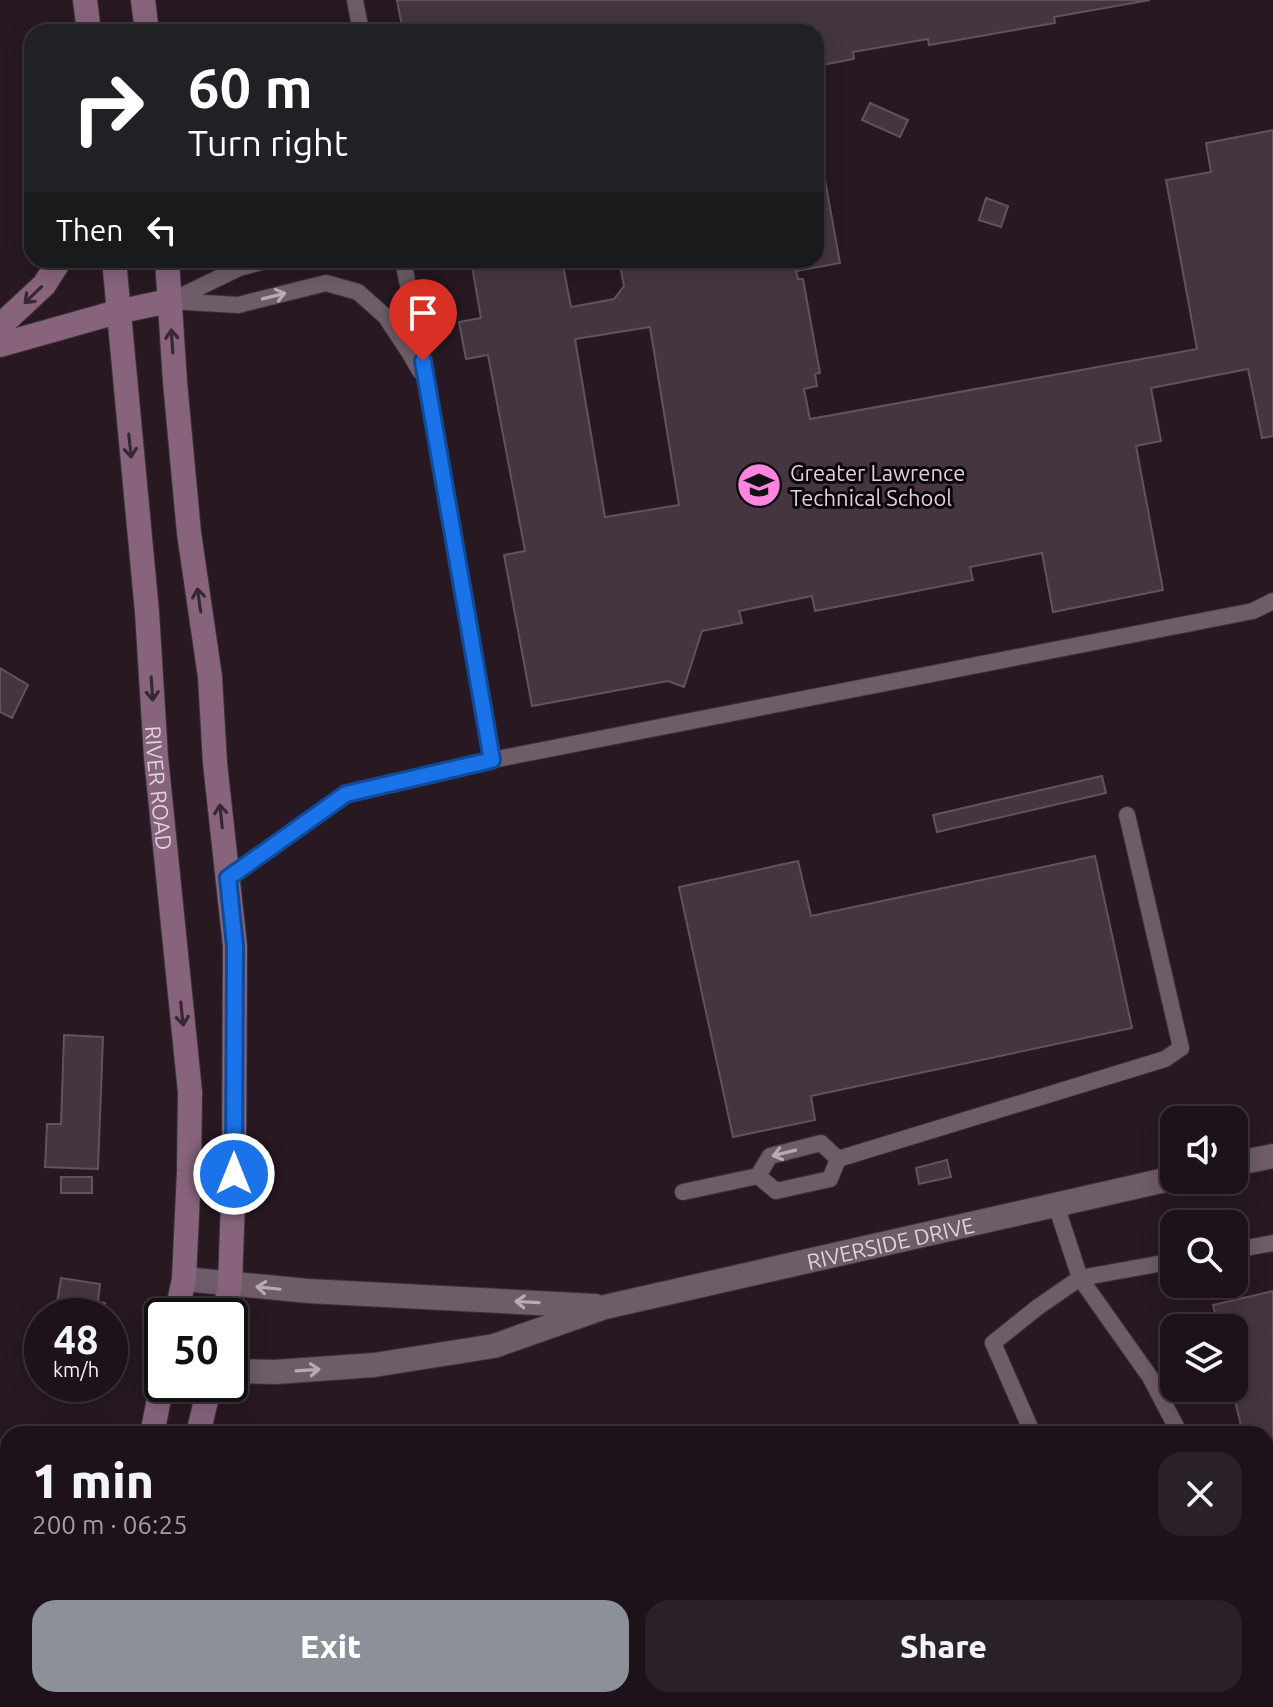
<!DOCTYPE html>
<html lang="en">
<head>
<meta charset="utf-8">
<style>
	:root { --surface:#1d121a; --page:#2a2027; --text:#f1f3f6; --muted:#a09ea2; --line:#3b3239; --accent:#8c9099 }
	body { margin:0; font-family:Ubuntu,sans-serif; background:var(--page); color:var(--text); height:100vh; display:flex; flex-direction:column; font-size:30px; white-space:nowrap }
	* { box-sizing:border-box; margin:0 }
	p { font-size:26px; color:var(--muted) }
	.icon { flex:none; width:44px; height:44px; fill:none; stroke:currentColor; stroke-width:2; stroke-linecap:round; stroke-linejoin:round }
	.map { position:relative; flex:1; overflow:hidden }
	.side { position:absolute; left:0px; top:1426px; width:1274px; height:282px; display:flex; flex-direction:column; background:var(--surface); border-radius:24px 24px 0 0; box-shadow:0 4px 20px #0003,0 0 0 2px var(--line) }
	.side>* { flex:none }
	.top-card { position:absolute; left:24px; top:24px; width:800px; height:244px; border-radius:24px; box-shadow:0 4px 20px #0003,0 0 0 2px var(--line); background:#202124; color:#fff; overflow:hidden }
	.buttons { position:absolute; left:1160px; top:1106px; display:grid; gap:16px }
	.buttons a { display:grid; place-items:center; width:88px; height:88px; border-radius:16px; background:var(--surface); box-shadow:0 4px 20px #0003,0 0 0 2px var(--line); font-size:40px }
	.speed { position:absolute; left:24px; top:1298px; display:flex; gap:16px; font-size:40px; font-weight:700; text-align:center }
	.speed>* { display:grid; place-content:center; width:104px; height:104px; border-radius:50%; background:var(--surface); box-shadow:0 4px 20px #0003,0 0 0 2px var(--line); line-height:1 }
	.speed small { font-size:20px; font-weight:400 }
	.speed .limit { border:4px solid #111; border-radius:12px; background:#fff; color:#111 }
	.pin { position:absolute; display:grid; place-items:center; width:68px; height:68px; color:#fff; margin:-82px -34px; border-radius:50% 50% 50% 0; rotate:-45deg; box-shadow:0 0 8px #0007 }
	.pin .icon { rotate:45deg }
	.me { position:absolute; width:88px; margin:-44px; rotate:0deg; stroke-linejoin:round; filter:drop-shadow(0 0 6px #0008) }
	.turn { display:flex; align-items:center; gap:28px; height:168px; padding:0 32px; font-size:36px }
	.turn .icon { width:104px; height:104px; stroke-width:2.5 }
	.turn b { display:block; font-size:56px; line-height:68px }
	.then { display:flex; align-items:center; height:76px; padding:0 32px; background:#0003; gap:16px; font-size:30px }
	.round { display:grid; place-items:center; flex:none; width:84px; height:84px; border-radius:24px; background:var(--page) }
	.summary { display:flex; align-items:center; justify-content:space-between; height:136px; padding:0 32px }
	h1 { font-size:48px; font-weight:800; line-height:60px }
	.primary-button { display:flex; gap:16px; margin-top:auto; padding:16px 32px }
	.primary-button a { flex:1; height:92px; border-radius:24px; background:var(--accent); color:#fff; font-size:32px; font-weight:800; line-height:92px; text-align:center }
	.primary-button a+a { background:var(--page); color:var(--text) }
	.map>svg:first-child { display:block }
	.green { fill:#4b173f }
	.building { fill:#453540; stroke:#63525e; stroke-width:2; fill-rule:evenodd }
	.lines { fill:none; stroke-linecap:round; stroke-linejoin:round }
	.lane-casing { stroke:#3d323a; stroke-width:18 }
	.street-casing { stroke:#3d323a; stroke-width:26 }
	.secondary-casing { stroke:#3d323a; stroke-width:26 }
	.lane { stroke:#6e5c68; stroke-width:16 }
	.street { stroke:#6e5c68; stroke-width:24 }
	.secondary { stroke:#87647c; stroke-width:24 }
	.oneway { stroke:#372732 }
	.oneway2 { stroke:#b7aab3 }
	.route-casing { stroke:#114b97; stroke-width:20 }
	.route { stroke:#1a73e8; stroke-width:14 }
	.labels { text-anchor:middle; dominant-baseline:central; stroke-width:6; stroke-linejoin:round; paint-order:stroke }
	.poi-label { font-size:22px; fill:#ded4db; stroke:#0c060a; text-anchor:start }
	.street-label { font-size:22px; fill:#ded4db; stroke:#0c060a }
</style>
</head>
<body>
<div class="map">
<svg width="1273" height="1707" viewBox="0 0 1273 1707">
	<rect width="100%" height="100%" fill="#271822"/>
	<path class="green" d="M0 1637 8 1640V1700H64L63 1707H0Z"/>
	<path class="building" d="M397 0H1150L1054 17 1055 23 929 45 928 39 853 52 854 59 816 66V32H403Z
		M870 103 908 120 900 137 862 120Z
		M816 130 840 263 796 271 798 279H803L820 373 815 374 817 386 804 389 810 419 1197 349 1166 180 1211 172 1206 143 1273 130V436L1262 438 1248 369 1151 388 1161 441 1136 446 1163 590 1053 612 1042 553 970 567 973 580 815 611 812 596 739 611 742 623 702 631 684 687 668 681 532 706 504 555 525 551 488 355 466 359 459 322 481 318 471 260H562L571 307 614 299 624 286 619 260H816ZM650 327 679 505 605 517 575 339Z
		M986 198 1008 206 1001 227 979 220Z
		M0 668 28 685 12 718 0 712Z
		M1102 776 1106 793 937 832 933 815Z
		M1095 856 1132 1028 811 1096 815 1120 733 1137 679 887 798 861 811 916Z
		M64 1035 103 1037 98 1169 45 1167 47 1124H61Z
		M947 1160 951 1177 919 1184 916 1168Z
		M61 1177H92V1193H61Z
		M61 1278 100 1284 98 1302 105 1303 103 1316H55Z
		M1273 1291V1679L1266 1681V1434H1243L1232 1388H1234V1328H1219L1213 1305Z
		M0 1494 8 1496V1525L0 1524Z
		M171 1700H238L267 1703 266 1707H170Z"/>
	<g class="lines">
		<g class="lane-casing">
			<path id="lane" d="M355 0 361 32
				M403 260 428 387 492 760
				M169 301 238 305 326 283 358 292 386 317 409 352 420 371
				M171 301 239 268 269 260
				M228 878 346 794 492 760 1253 611 1273 601
				M838 1159 1165 1059 1181 1048 1127 815
				M683 1192 758 1176 770 1156 821 1143 838 1159 830 1179 776 1191 758 1176
				M1234 1250 1273 1243
				M1174 1261 1080 1278 1150 1377 1180 1434
				M1033 1434 993 1343 1038 1307 1080 1278 1056 1205
				M1230 1700 1237 1707"/>
		</g>
		<g class="street-casing">
			<g id="street">
				<path d="M1234 1164 1273 1156"/>
				<path d="M184 1279 308 1291 595 1306"/>
				<path id="s1" d="M230 1371 275 1372 374 1365 494 1346 605 1307 1174 1178"/>
			</g>
		</g>
		<g class="secondary-casing">
			<g id="secondary">
				<path d="M85 0 89 32"/>
				<path d="M143 0 147 32"/>
				<path id="s2" d="M114 260 147 612 156 757 190 1092 189 1171 184 1279 176 1316"/>
				<path d="M167 260 175 382 189 533 210 677 215 763 235 946 234 1174 230 1284 224 1316"/>
				<path d="M0 326 44 285 60 260"/>
				<path d="M0 345 117 312 169 301"/>
				<path d="M152 1434 162 1384"/>
				<path d="M198 1434 210 1384"/>
				<path d="M99 1707 101 1700"/>
				<path d="M131 1707 133 1700"/>
			</g>
		</g>
		<use href="#lane" class="lane"/>
		<use href="#street" class="street"/>
		<use href="#secondary" class="secondary"/>
	</g>
	<defs><path id="oneway-shaft" d="M-6 0H5M1.5-3L5.5 0L1.5 3" fill="none" stroke-width="1.6" stroke-linecap="round" stroke-linejoin="round" transform="scale(2)"/></defs>
	<g class="oneway">
		<use href="#oneway-shaft" transform="translate(33 295) rotate(136)"/>
		<use href="#oneway-shaft" transform="translate(172 341) rotate(-94)"/>
		<use href="#oneway-shaft" transform="translate(130 446) rotate(84)"/>
		<use href="#oneway-shaft" transform="translate(199 600) rotate(-98)"/>
		<use href="#oneway-shaft" transform="translate(152 689) rotate(86)"/>
		<use href="#oneway-shaft" transform="translate(221 816) rotate(-96)"/>
		<use href="#oneway-shaft" transform="translate(182 1014) rotate(84)"/>
	</g>
	<g class="oneway2">
		<use href="#oneway-shaft" transform="translate(274 296) rotate(-14)"/>
		<use href="#oneway-shaft" transform="translate(784 1153) rotate(166)"/>
		<use href="#oneway-shaft" transform="translate(268 1288) rotate(-174)"/>
		<use href="#oneway-shaft" transform="translate(527 1302) rotate(-177)"/>
		<use href="#oneway-shaft" transform="translate(308 1370) rotate(-4)"/>
	</g>
	<g class="lines">
		<g class="route-casing">
			<path id="route" d="M234 1174 235 946 228 878 346 794 492 760 423 361"/>
		</g>
		<use href="#route" class="route"/>
	</g>
	<defs>
		<g id="school-disc" transform="scale(2.3)"><circle r="9.5" fill="#ff85df" stroke="#0c060a"/><path d="M0-5L7-2L0 1L-7-2ZM-4 1L0 2.5L4 1V4Q0 6-4 4Z" fill="#111"/></g>
	</defs>
	<g fill-rule="evenodd">
		<use href="#school-disc" x="759" y="485"/>
	</g>
	<g class="labels">
		<g class="poi-label">
			<text x="790" y="472">Greater Lawrence<tspan x="790" dy="25">Technical School</tspan></text>
		</g>
		<g class="street-label">
			<text stroke="none"><textPath href="#s2" startOffset="530">RIVER ROAD</textPath></text>
			<text stroke="none"><textPath href="#s1" startOffset="676">RIVERSIDE DRIVE</textPath></text>
		</g>
	</g>
</svg>
<div class="buttons">
<a><svg class="icon" aria-label="sound" viewBox="0 0 24 24"><path d="M4 9h4l5-4v14l-5-4H4zM17 9q2 3 0 6"/></svg></a>
<a><svg class="icon" aria-label="search" viewBox="0 0 24 24"><circle cx="10" cy="10" r="6"/><path d="M15 15l6 6"/></svg></a>
<a><svg class="icon" aria-label="layers" viewBox="0 0 24 24"><path d="M12 4l9 5-9 5-9-5zM3 14l9 5 9-5"/></svg></a>
</div>
<div class="speed"><div>48<small>km/h</small></div><div class="limit">50</div></div>
<div class="pin" style="left:423px;top:361px;background:#d93025"><svg class="icon" aria-label="arrive" viewBox="0 0 24 24"><path d="M6 21V4h12l-3 4 3 4H6"/></svg></div>
<svg class="me" style="left:234px;top:1174px" viewBox="-20 -20 40 40"><circle r="17" fill="#1a73e8" stroke="#fff" stroke-width="3"/><path d="M0-11L8 9 0 5-8 9z" fill="#fff"/></svg>
<div class="top-card">
<div class="turn"><svg class="icon" aria-label="right" viewBox="0 0 24 24"><path d="M7 20v-9h11M14 6l5 5-5 5"/></svg><div><b>60 m</b>Turn right</div></div>
<div class="then">Then<svg class="icon" aria-label="left" viewBox="0 0 24 24"><path d="M17 20v-9H6M10 6l-5 5 5 5"/></svg></div>
</div>
<section class="side">
<div class="summary"><div><h1>1 min</h1><p>200 m · 06:25</p></div><a class="round"><svg class="icon" aria-label="close" viewBox="0 0 24 24"><path d="M6 6l12 12M18 6L6 18"/></svg></a></div>
<div class="primary-button"><a>Exit</a><a>Share</a></div>
</section>
</div>
</body>
</html>
